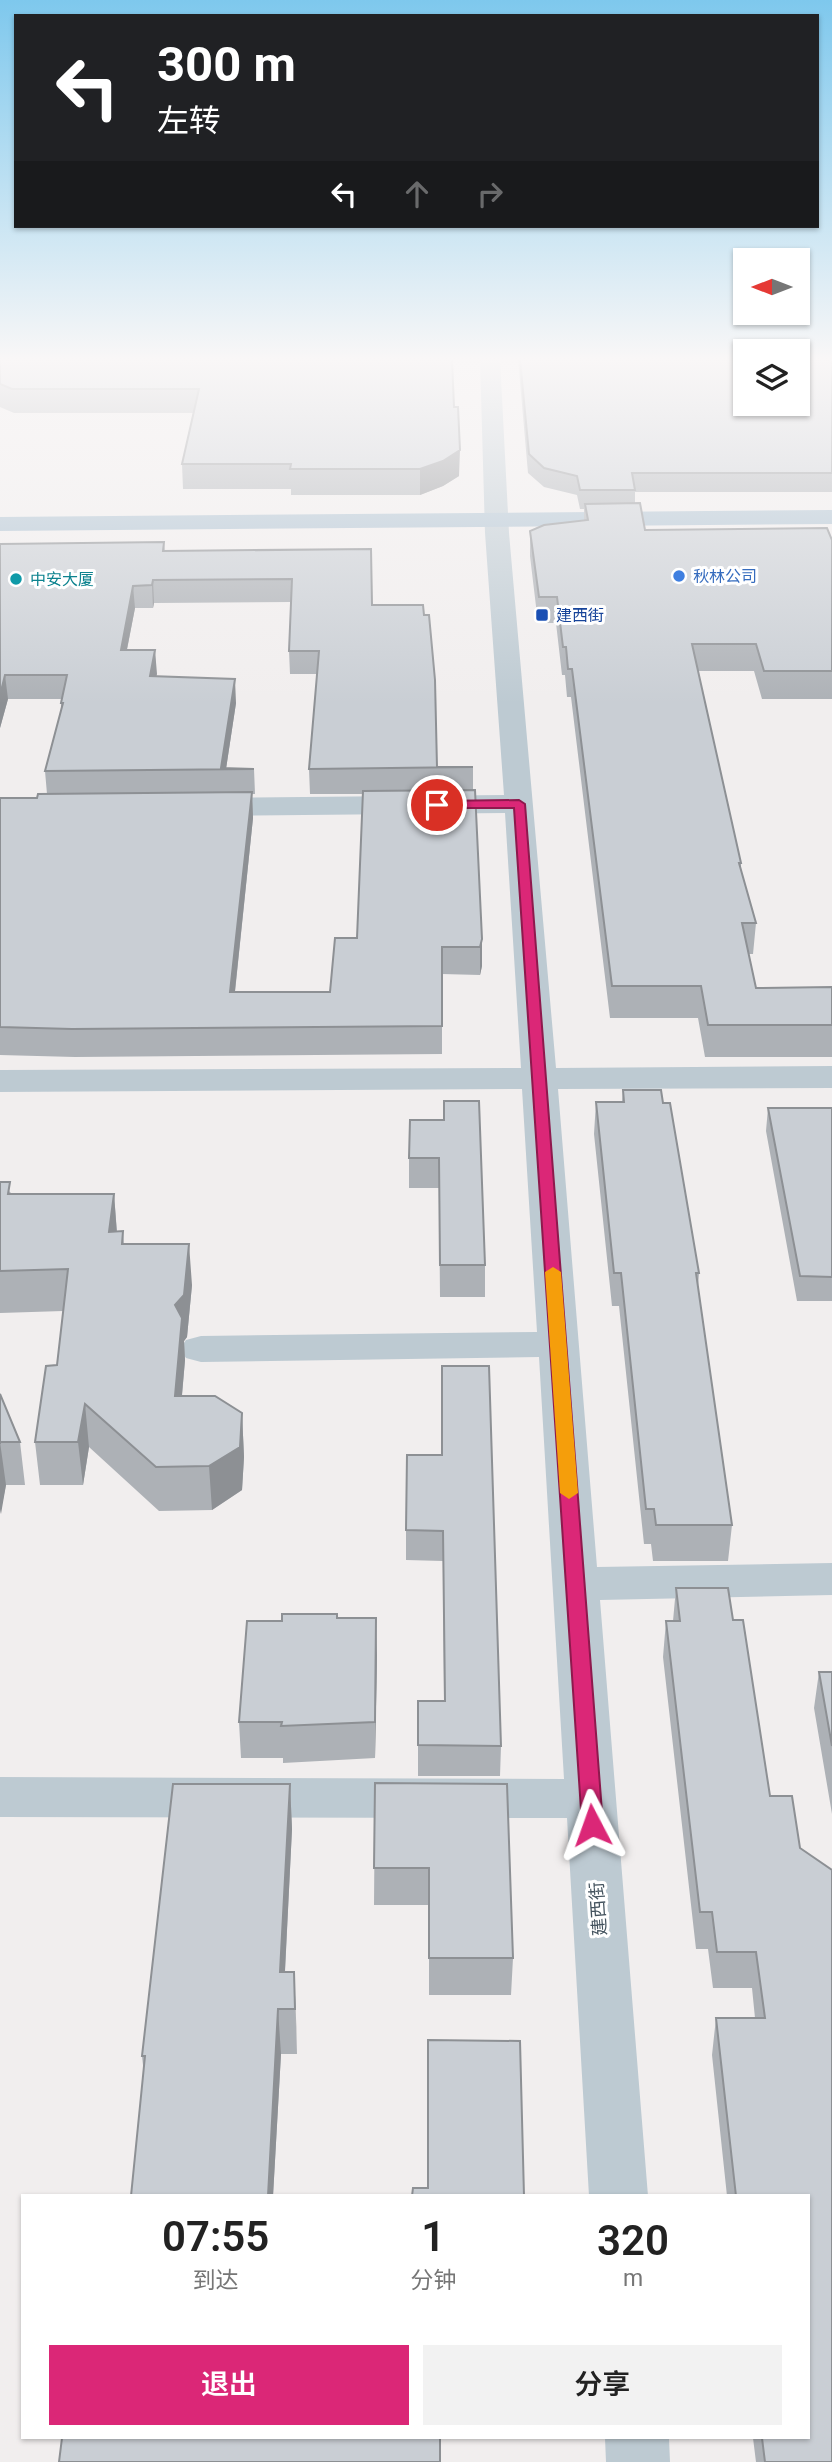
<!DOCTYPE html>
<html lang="zh">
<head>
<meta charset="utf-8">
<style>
	:root { --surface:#fff; --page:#f2f2f2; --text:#222; --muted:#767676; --accent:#db2777 }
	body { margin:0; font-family:Roboto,"Noto Sans SC",sans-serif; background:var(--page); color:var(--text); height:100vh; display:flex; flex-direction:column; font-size:26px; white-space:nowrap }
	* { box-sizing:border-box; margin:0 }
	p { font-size:23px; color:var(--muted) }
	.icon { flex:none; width:38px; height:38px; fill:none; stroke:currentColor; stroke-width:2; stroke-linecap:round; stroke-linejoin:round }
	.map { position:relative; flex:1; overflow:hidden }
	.drawer { position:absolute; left:21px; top:2194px; width:789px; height:245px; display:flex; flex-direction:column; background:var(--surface); border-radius:0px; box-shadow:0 2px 5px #0004 }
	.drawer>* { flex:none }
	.banner { position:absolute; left:14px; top:14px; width:805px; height:214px; border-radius:0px; box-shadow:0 2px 5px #0004; background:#202124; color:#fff; overflow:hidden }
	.needle { width:46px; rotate:270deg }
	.tools { position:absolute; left:733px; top:248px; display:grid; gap:14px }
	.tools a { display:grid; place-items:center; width:77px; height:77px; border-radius:0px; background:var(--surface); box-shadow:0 2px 5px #0004; font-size:35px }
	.pin { position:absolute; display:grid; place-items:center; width:60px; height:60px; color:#fff; margin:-30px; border:4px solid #fff; border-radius:50%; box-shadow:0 2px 7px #0007 }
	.me { position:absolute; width:77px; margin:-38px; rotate:356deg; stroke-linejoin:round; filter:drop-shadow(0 0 5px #0008) }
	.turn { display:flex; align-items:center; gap:24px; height:147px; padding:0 28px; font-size:32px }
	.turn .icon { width:91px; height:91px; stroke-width:2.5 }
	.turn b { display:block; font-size:49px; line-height:60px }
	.lanes { display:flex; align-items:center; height:66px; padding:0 28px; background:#0003; justify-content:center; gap:35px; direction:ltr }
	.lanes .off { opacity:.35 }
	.eta { display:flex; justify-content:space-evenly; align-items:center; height:119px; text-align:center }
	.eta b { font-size:42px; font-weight:600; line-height:49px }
	.primary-button { display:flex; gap:14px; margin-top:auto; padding:14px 28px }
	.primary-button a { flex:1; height:80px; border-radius:0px; background:var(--accent); color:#fff; font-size:28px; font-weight:600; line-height:80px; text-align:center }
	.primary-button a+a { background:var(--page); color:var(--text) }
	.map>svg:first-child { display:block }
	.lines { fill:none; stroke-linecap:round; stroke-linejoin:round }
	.minor { fill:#bdcad2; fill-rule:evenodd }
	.major { fill:#abc0d0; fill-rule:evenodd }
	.wall { fill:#adb1b6; fill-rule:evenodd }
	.shaded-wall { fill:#8d9094 }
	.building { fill:#c9ced4; stroke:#8d9094; stroke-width:2 }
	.route { fill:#db2777; stroke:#8e194d; stroke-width:2 }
	.slow { fill:#f59e0b }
	.shop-dot { fill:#3f7fe0; stroke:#fff; stroke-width:2.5 }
	.culture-dot { fill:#0f9aa8; stroke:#fff; stroke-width:2.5 }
	.transit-dot { fill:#1a4fb4; stroke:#fff; stroke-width:2.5 }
	.labels { text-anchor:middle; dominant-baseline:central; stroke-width:6; stroke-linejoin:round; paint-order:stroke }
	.far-shop-label { font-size:16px; fill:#366cbe; stroke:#fff; text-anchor:start }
	.far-culture-label { font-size:16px; fill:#0d838f; stroke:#fff; text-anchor:start }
	.far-transit-label { font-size:16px; fill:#164399; stroke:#fff; text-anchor:start }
	.street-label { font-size:18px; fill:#44535e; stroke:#fff }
</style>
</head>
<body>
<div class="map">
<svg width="832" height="2462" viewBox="0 0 832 2462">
	<rect width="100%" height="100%" fill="#f1eeee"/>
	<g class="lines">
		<path class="minor" d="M480 359H500L509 533 556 1068 832 1066V1088L558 1089 597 1567 832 1563V1595L600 1600 648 2196H589L567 1818 0 1817V1777L564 1779 539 1357 201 1362 186 1358 180 1349 186 1340 201 1336 537 1332 522 1089 0 1092V1070L521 1068 505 813 202 816 192 813 187 807 192 801 202 798 504 795 485 533Z
			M605 2438H669L670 2462H606Z"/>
		<path class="major" d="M832 510V524L0 531V517Z"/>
	</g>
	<path class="wall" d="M0 359 454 407 459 476 443 486 420 495H291V489H183L182 464 193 413H14L0 407Z
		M518 359H832V492H635V504L645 530 832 540V699H762L754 671H698L741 863V871L756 923 753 954H749L756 988 832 987V1057H705L698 1018H610L571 697H567L565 675H562L556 623H538L530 556V531L584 520V509H580L577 495 544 487 528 473Z
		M164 542 165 551 371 549 372 605 437 767H473V790L482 966 480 975 442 974V1054L75 1057 0 1055V798H37L47 794 45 771 61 711V699H8L0 728V544ZM291 602 289 651 290 674H317L309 769 310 794H363L357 938 330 992H235L253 818 252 794H255L254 769H226L236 703 156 676 155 650H127L135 608H153L154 603Z
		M623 1090 663 1103 699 1273 698 1287 732 1525 728 1561H653L651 1544H644L619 1306H612L594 1134 596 1102H622Z
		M768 1108H832V1301H797L766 1131Z
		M444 1120 485 1265V1297H440L439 1188H409V1158Z
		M0 1182 12 1194H114L117 1232 123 1231 124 1244 192 1285 187 1337 184 1341 185 1360 182 1396 242 1413 244 1457 242 1490 212 1510 159 1511 89 1447 83 1485H40L35 1442 57 1365 63 1311 0 1313Z
		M0 1394 20 1442 25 1485H6L0 1514Z
		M442 1455 501 1746 500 1776H418V1701H444L443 1561 406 1560V1530Z
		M676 1588H728L733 1620H743L770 1796H792L800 1848 832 1870V2462H756L753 2438H808V2196H727L712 2055 716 2018H755L752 1988H713L708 1949H696L663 1657 666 1621H673Z
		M338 1618 377 1655 375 1758 283 1763V1758H241L239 1722 282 1621Z
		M819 1672H832V1814L814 1708Z
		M375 1783 513 1958 511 1995H429V1905H374Z
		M290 1784 292 1829 285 1972H294L297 2054H281L273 2196H131L144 2074 142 2056Z"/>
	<path class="shaded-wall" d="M460 450 459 476 443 486 420 495V469Z
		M153 580 154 603 153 608 152 585Z
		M133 586 135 608 122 674 121 650Z
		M155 650 157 674 151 700 150 676Z
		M5 675 8 699 0 728V695Z
		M235 679 236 703 226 769H221Z
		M252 792 253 818 232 1019 230 992Z
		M482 939V966L480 975V947Z
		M114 1194 117 1235 109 1232Z
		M189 1244 192 1285 187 1337 184 1341 185 1360 178 1439 175 1396V1305Z
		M85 1404 89 1447 83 1485 78 1442Z
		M242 1413 244 1457 242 1490 212 1510 209 1466Z
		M0 1442 6 1485 1 1514 0 1509Z
		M376 1618 377 1655 375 1758V1722Z
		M290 1784 292 1829 283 2009 280 1972Z
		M294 1972 296 2018 297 2054Z
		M278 2009 281 2054 273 2196H268Z"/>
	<path class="building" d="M0 359H452L454 407H458L460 450 443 461 420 469H290L291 464H182L199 389H12L0 384Z
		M520 359H746V404H798V359H832V473H632L635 490H580L577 476 544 468 529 454Z
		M640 503 645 530 827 528 832 540V671H764L756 644H692L741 863H739L756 923H742L756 988 832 987V1025H708L701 986H612L572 669H568L566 647H563L557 597H539L530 531 544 525 588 520 585 504Z
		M164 542 163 551 371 549 372 605H423L424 615H429L435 680 437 767H473L309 769 319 651H289L292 579 153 580 152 585 133 586 121 650H155L150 676 235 679 221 768 254 769 45 771 63 703H61L67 675H5L0 695V544Z
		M475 790 482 939 480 947H442V1026L72 1029 0 1027V798H37L38 794 252 792 230 992H330L335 938H357L363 791Z
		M623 1090H661L663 1103H670L699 1273H696L732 1525H656L654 1509H646L621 1273H614L596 1102H624Z
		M444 1101H479L485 1265H440L439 1158H409L410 1120H444Z
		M768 1108H832V1277L800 1276Z
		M0 1182H10L8 1194H114L109 1232 123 1231 122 1244H189L184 1295 175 1305 182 1318 175 1396H215L242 1413 240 1447 209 1466 156 1467 85 1404 78 1442H35L46 1366 57 1365 68 1269 0 1271Z
		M442 1366H489L501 1746 418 1745V1701H445L443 1531 406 1530 407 1455H442Z
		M0 1394 20 1442H0V1444Z
		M676 1588H728L733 1620H743L770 1796H792L800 1848 832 1870V2462H765L762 2438H808V2196H736L716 2018H765L756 1952H717L712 1912H700L666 1621H680Z
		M282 1614H337V1618H376L375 1722 281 1726 282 1722H239L247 1621H282Z
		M819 1672H832V1746Z
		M375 1783 507 1784 513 1958H429V1868H374Z
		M173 1784H290L280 1972H294L295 2009H278L268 2196H131L145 2056H142Z
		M428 2040 520 2041 524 2196H412L413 2188H428Z
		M62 2438H440V2462H59Z"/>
	<linearGradient id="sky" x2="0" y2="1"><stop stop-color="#7ec8ed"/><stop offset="0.51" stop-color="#f9f7f7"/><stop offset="1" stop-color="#f9f7f7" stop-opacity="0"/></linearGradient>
	<rect width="832" height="704" fill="url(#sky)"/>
	<path class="route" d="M519 800 525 804 603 1825 600 1831H585L582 1825 514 808H437L431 805 437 801Z"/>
	<path class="slow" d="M553 1267 561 1272 578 1493 569 1499 560 1493 545 1272Z"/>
	<circle class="shop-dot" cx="679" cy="576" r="7"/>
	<circle class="culture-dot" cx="16" cy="579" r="7"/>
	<rect class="transit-dot" x="535" y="608" width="14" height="14" rx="3.5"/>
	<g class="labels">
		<g class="far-shop-label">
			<text x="693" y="576">秋林公司</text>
		</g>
		<g class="far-culture-label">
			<text x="30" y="579">中安大厦</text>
		</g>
		<g class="far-transit-label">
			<text x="556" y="615">建西街</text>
		</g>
		<g class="street-label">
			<text transform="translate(598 1909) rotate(-94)">建西街</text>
		</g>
	</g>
</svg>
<div class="tools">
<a><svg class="needle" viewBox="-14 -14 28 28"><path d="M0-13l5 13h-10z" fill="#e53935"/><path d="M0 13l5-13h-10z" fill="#767676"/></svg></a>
<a><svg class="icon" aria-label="layers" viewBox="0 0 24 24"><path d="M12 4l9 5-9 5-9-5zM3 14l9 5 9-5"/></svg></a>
</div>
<div class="pin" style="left:437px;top:805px;background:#d93025"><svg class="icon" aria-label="arrive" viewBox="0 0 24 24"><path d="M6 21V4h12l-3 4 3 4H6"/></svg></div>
<svg class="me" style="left:592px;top:1825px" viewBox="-20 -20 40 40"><path d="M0-17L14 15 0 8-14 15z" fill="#db2777" stroke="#fff" stroke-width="4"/></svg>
<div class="banner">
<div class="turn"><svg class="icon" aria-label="left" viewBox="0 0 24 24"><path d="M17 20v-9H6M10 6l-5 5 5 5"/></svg><div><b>300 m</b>左转</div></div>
<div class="lanes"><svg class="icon" aria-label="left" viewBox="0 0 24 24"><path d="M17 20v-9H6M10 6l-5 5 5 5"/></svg><svg class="icon off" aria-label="ahead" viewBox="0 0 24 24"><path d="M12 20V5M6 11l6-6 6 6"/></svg><svg class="icon off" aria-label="right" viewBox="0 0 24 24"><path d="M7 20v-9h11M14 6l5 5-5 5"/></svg></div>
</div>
<section class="drawer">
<div class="eta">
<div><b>07:55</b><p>到达</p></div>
<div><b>1</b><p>分钟</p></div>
<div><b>320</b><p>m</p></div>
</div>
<div class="primary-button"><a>退出</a><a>分享</a></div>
</section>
</div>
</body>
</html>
